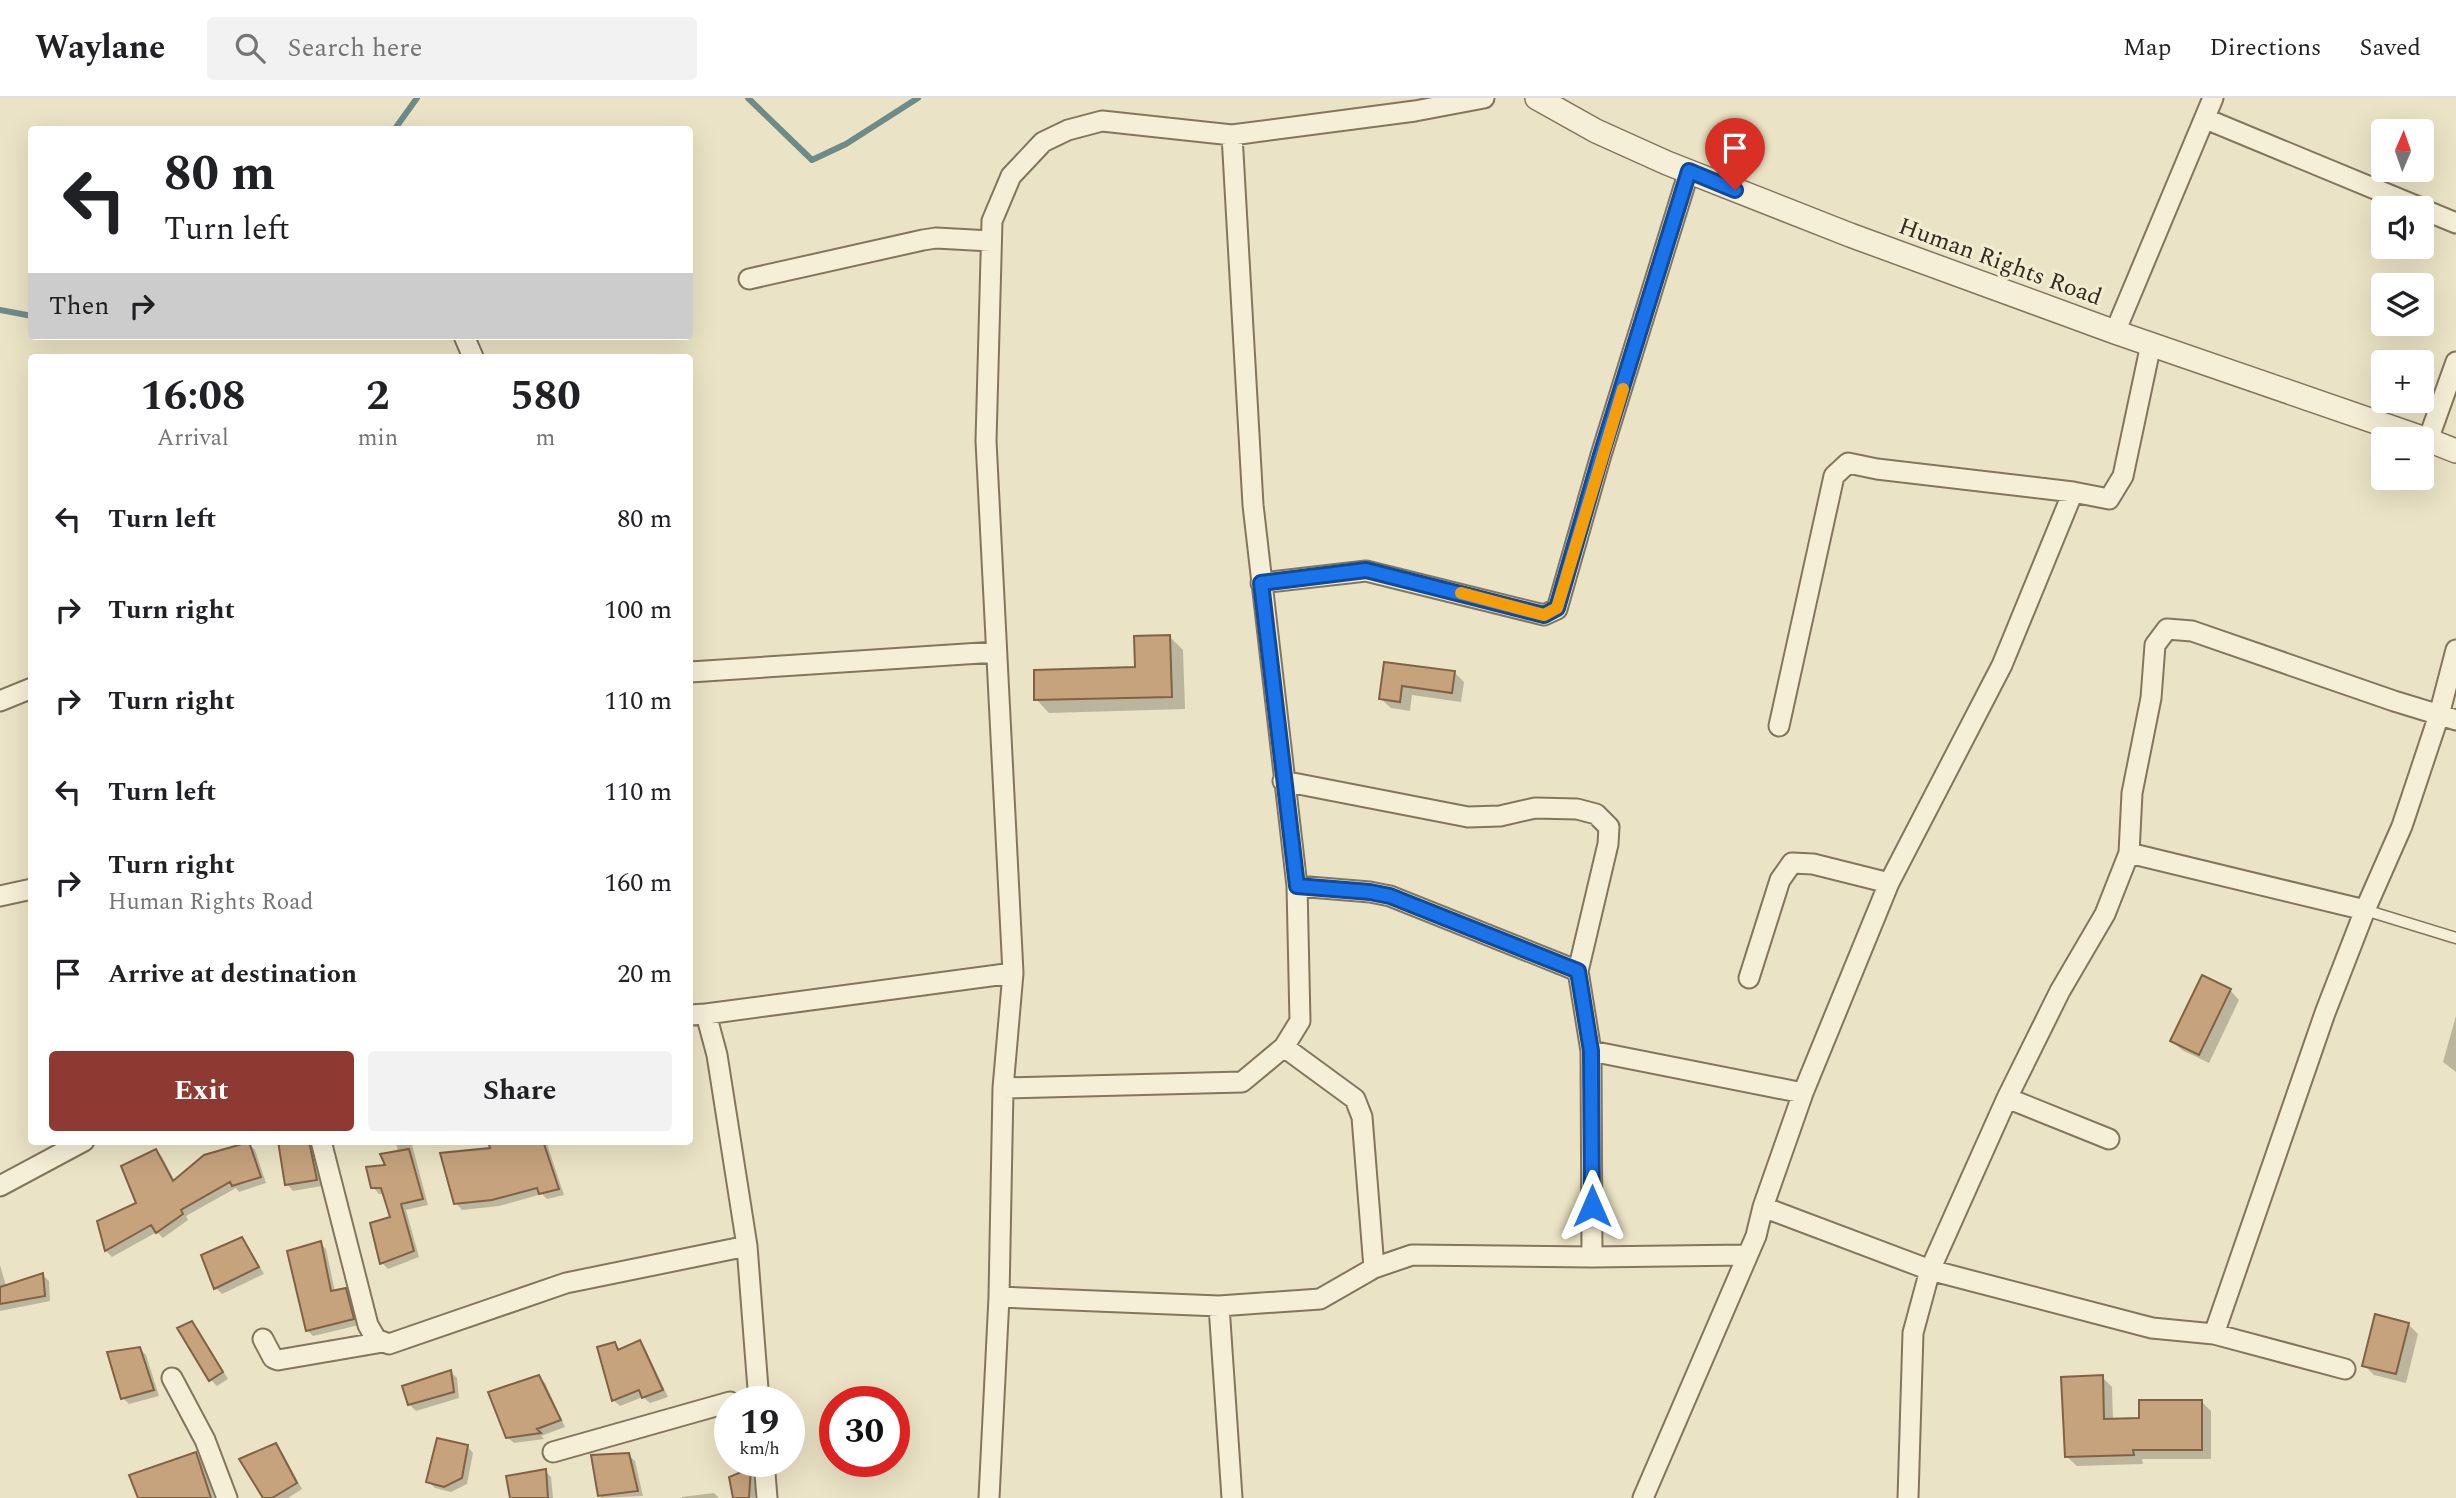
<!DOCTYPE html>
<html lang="en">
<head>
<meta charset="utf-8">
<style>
	:root { --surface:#fff; --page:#f2f2f2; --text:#202124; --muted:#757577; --line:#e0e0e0; --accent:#8e3931 }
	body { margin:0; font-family:Spectral,serif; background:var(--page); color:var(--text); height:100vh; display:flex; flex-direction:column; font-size:26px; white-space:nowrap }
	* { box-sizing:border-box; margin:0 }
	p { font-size:23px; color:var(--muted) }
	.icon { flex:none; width:38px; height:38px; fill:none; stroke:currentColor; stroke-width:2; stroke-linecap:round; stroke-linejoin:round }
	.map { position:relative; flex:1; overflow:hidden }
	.side { position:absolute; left:28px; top:256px; width:665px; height:791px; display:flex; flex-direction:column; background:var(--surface); border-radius:7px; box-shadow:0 7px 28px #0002 }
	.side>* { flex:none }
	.guide { position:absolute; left:28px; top:28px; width:665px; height:214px; border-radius:7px; box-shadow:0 7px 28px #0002; background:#fff; color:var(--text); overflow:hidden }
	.needle { width:46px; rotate:2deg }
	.controls { position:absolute; left:2371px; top:21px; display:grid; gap:14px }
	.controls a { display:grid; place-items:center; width:63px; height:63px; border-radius:7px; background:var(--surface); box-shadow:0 7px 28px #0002; font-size:35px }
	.speed { position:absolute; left:714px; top:1288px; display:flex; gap:14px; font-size:35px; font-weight:700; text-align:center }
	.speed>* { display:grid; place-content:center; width:91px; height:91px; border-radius:50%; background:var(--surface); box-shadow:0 7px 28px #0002; line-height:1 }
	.speed small { font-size:18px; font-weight:400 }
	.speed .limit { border:10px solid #d22; background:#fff; color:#111 }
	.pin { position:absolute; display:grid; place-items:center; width:60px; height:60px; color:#fff; margin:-72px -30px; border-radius:50% 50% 50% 0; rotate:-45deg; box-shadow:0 0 7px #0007 }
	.pin .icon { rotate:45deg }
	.me { position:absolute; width:77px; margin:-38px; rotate:0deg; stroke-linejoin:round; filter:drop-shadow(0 0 5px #0008) }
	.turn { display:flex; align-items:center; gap:24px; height:147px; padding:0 21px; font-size:32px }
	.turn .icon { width:91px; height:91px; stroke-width:2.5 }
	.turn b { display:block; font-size:49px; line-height:60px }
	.then { display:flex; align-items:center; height:66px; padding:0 21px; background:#0003; gap:14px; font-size:26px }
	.eta { display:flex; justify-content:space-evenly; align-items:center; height:119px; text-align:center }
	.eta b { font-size:42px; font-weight:700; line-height:49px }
	.button { display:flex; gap:14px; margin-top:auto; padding:14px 21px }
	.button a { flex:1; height:80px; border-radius:7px; background:var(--accent); color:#fff; font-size:28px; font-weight:700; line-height:80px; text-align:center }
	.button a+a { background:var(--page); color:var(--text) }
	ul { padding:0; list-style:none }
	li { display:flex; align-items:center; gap:21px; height:91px; padding:0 21px }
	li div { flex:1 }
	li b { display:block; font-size:26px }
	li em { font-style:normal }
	header { display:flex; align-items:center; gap:42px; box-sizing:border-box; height:98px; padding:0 35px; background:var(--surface); border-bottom:2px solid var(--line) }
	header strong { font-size:33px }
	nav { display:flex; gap:38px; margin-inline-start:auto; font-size:24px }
	.search { width:490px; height:63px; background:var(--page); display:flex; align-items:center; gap:18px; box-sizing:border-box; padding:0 24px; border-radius:7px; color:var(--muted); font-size:26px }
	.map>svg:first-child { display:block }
	.shadow { fill:#0003 }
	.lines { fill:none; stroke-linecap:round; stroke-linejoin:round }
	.stream { stroke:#6e8b87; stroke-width:6 }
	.building { fill:#c6a27d; stroke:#816244; stroke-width:2 }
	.service-casing { stroke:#84755c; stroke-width:13 }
	.minor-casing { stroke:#84755c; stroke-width:23 }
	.tertiary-casing { stroke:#84755c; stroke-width:26 }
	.service { stroke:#f6efd7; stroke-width:10 }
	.minor { stroke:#f6efd7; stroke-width:19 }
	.tertiary { stroke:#f6efd7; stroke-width:23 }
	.route-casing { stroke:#114b97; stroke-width:18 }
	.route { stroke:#1a73e8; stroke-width:12 }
	.slow { stroke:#f59e0b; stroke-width:12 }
	.labels { text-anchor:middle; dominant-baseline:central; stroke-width:6; stroke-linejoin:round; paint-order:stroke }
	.street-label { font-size:24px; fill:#352c1f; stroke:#f2ecd3 }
</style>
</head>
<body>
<header>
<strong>Waylane</strong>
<div class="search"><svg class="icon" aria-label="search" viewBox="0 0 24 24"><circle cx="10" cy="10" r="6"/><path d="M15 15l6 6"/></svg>Search here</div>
<nav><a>Map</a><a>Directions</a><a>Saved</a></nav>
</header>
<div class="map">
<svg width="2456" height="1400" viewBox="0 0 2456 1400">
	<rect width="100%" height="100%" fill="#eae3c5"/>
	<path class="shadow" d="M1170 539 1183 552 1185 611 1049 615 1036 601 1137 571Z
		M1386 565 1454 574 1464 584 1461 604 1412 597 1410 613 1391 610 1381 601Z
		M2230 892 2239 902 2209 965 2182 952 2172 943Z
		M2456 918V974L2443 964Z
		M396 1043H411L428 1107 406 1112 419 1159 388 1171 382 1165 392 1120 385 1096H379L373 1089 398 1055Z
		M491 1043H546L564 1097 547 1101 542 1096 499 1108 462 1112 456 1105 492 1052Z
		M308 1044 315 1050 322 1088 293 1093 287 1086Z
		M249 1046 255 1052 266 1085 239 1094 236 1090 186 1118 188 1122 163 1140 157 1134 112 1159 106 1153 99 1124 138 1106 156 1053 162 1059 175 1083Z
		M242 1141 248 1148 264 1176 222 1196 216 1190Z
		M320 1145 326 1151 335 1194 345 1191 351 1198 359 1227 313 1238 307 1232Z
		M0 1167 6 1188 43 1177 49 1183 50 1203 0 1213Z
		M192 1225 198 1231 228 1281 217 1288 211 1282 179 1231Z
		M2408 1226 2418 1236 2406 1285 2374 1277 2364 1267Z
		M639 1244 645 1250 668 1299 650 1305 643 1299 620 1308 613 1302 615 1246 621 1252Z
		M140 1251 146 1257 159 1298 129 1306 123 1300Z
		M451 1274 457 1280 459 1300 416 1313 409 1306Z
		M539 1279 545 1285 565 1329 541 1338 544 1341 514 1345 507 1339Z
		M2102 1279 2112 1289 2113 1323 2141 1322 2201 1303 2211 1313V1361H2142L2143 1366 2077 1368 2067 1359Z
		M275 1348 282 1354 302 1391 288 1400H265Z
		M467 1348 473 1355 467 1386 451 1394 435 1390 428 1383Z
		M196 1356 202 1362 214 1400H140Z
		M628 1357 635 1363 643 1398 602 1400 599 1397Z
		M750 1372 756 1378 755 1400H735Z
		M545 1373 551 1379 553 1400H512Z
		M714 1395 719 1400H682V1399Z"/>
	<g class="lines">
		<path class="stream" d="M748 0 812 62 846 46 918 0
			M394 32 417 0
			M0 212 32 218"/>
	</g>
	<path class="building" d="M1170 537 1172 599 1034 602V572L1135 569 1134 538Z
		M1384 564 1455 573 1452 595 1402 588 1400 604 1379 601Z
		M2202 877 2231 891 2199 957 2170 943Z
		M278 1043H309L317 1082 285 1087Z
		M488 1043H543L559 1091 539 1096 537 1090 492 1102 454 1106 440 1055 490 1050Z
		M249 1044 261 1079 232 1088 230 1084 181 1112 183 1116 156 1135 151 1127 105 1153 97 1123 136 1105 121 1068 156 1051 173 1083 204 1057Z
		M409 1051 423 1101 401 1106 414 1153 380 1166 370 1125 390 1119 381 1090H371L366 1069 385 1067 380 1056Z
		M242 1139 259 1169 214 1191 201 1157Z
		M321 1143 331 1193 346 1190 354 1221 306 1233 287 1153Z
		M43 1175 45 1198 0 1206V1189Z
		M2375 1216 2409 1225 2396 1276 2362 1268Z
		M192 1223 223 1274 209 1283 177 1230Z
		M640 1242 663 1292 642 1300 639 1292 612 1303 597 1249 615 1244 618 1252Z
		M140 1249 154 1292 121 1301 107 1254Z
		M451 1272 454 1294 408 1307 402 1288Z
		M539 1277 561 1322 537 1331 541 1335 506 1340 488 1294Z
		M2103 1277 2104 1321 2139 1320V1302H2202V1352H2133L2134 1357 2065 1359 2061 1279Z
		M437 1340 468 1347 462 1380 444 1389 426 1384Z
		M276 1345 297 1385 272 1400H263L239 1361Z
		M196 1354 211 1400H138L129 1377Z
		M629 1355 638 1393 598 1398 591 1357Z
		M751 1370 749 1400H733L729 1379Z
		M546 1371 548 1400H510L506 1378Z"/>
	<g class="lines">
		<g class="service-casing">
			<path id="service" d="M2365 812 2456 840"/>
		</g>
		<g class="minor-casing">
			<path id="minor" d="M2206 21 2421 110
				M2422 111 2456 125
				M749 181 923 142 936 140 991 143
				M2115 234 2213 0
				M464 238 473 259
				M2428 342 2456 264
				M1261 485 1366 473 1544 517 1557 511 1601 357 1689 73
				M690 574 996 554
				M0 603 32 590
				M1779 628 1834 378 1848 365 1877 371 2073 394
				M1283 683 1468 719 1500 718 1535 710 1577 711 1596 716 1609 729 1608 746 1578 873
				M2129 755 2365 812
				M1297 788 1370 794 1390 798 1578 873 1591 953 1592 1159
				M0 798 32 791
				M1749 880 1780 782 1792 765 1813 766 1889 785
				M706 916 1013 875
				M690 917 706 916 717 957 747 1148 759 1304
				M1284 949 1355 1001 1362 1019 1374 1170
				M1591 953 1803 995
				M1003 990 1013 875 986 343 992 123 1011 78 1043 44 1068 32 1102 23 1232 37 1415 13 1484 0
				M2007 1000 2109 1041
				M321 1043 368 1227 376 1241 389 1246 566 1185 747 1148
				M0 1088 84 1043
				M1763 1109 1930 1172 2152 1230 2214 1236 2345 1271
				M999 1199 1219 1208 1320 1201 1374 1170 1412 1157 1592 1159 1746 1157
				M1219 1208 1232 1400
				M2214 1236 2325 915 2365 812 2402 728 2439 617 2456 552
				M263 1241 273 1260 278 1262 383 1244
				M172 1280 205 1342 227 1400
				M553 1354 730 1304
				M764 1363 767 1400
				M989 1400 999 1199 1003 990 1242 984 1284 949 1300 923 1297 788 1253 407 1232 37
				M1643 1400 1756 1138 1763 1109 1803 995 1889 785 2002 567 2073 394 2109 401 2123 378 2151 246
				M1908 1400 1913 1235 1930 1172 2007 1000 2060 893 2105 816 2129 755 2132 695 2151 600 2155 547 2167 531 2192 533 2394 603 2456 622"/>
		</g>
		<g class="tertiary-casing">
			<path id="tertiary" d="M1537 0 1596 33 1667 65 1850 137 2115 234 2428 342 2456 353"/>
		</g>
		<use href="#service" class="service"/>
		<use href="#minor" class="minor"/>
		<use href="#tertiary" class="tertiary"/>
	</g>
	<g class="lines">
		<g class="route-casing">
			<path id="route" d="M1592 1108 1591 953 1578 873 1390 798 1370 794 1297 788 1261 485 1366 472 1544 517 1557 510 1601 357 1689 73 1735 92"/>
		</g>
		<use href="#route" class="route"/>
		<path class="slow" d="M1461 495 1544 517 1557 510 1623 291"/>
	</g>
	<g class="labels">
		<g class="street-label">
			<text transform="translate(2000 164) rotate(20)">Human Rights Road</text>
		</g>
	</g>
</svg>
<div class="controls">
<a><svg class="needle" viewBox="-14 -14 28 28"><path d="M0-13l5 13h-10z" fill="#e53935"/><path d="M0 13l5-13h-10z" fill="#757577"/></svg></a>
<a><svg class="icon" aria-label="sound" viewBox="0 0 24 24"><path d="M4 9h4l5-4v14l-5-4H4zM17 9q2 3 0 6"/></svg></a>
<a><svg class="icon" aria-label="layers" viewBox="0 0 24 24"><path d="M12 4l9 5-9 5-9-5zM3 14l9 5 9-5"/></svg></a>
<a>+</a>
<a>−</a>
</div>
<div class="speed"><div>19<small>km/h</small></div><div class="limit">30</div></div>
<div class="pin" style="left:1735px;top:92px;background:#d93025"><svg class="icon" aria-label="arrive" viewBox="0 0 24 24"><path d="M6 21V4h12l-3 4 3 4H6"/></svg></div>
<svg class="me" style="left:1592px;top:1108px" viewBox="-20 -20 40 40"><path d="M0-17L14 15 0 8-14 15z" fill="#1a73e8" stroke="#fff" stroke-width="4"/></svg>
<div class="guide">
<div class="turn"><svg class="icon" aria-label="left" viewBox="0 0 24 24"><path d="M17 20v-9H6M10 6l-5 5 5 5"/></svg><div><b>80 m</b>Turn left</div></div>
<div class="then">Then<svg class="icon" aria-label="right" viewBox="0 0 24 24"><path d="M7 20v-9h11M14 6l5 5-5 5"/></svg></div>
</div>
<section class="side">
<div class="eta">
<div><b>16:08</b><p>Arrival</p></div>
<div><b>2</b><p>min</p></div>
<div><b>580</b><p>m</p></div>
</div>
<ul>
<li><svg class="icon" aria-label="left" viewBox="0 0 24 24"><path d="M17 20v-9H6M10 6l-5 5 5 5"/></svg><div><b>Turn left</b></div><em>80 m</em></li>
<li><svg class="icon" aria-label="right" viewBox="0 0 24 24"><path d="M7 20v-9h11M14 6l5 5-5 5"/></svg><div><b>Turn right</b></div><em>100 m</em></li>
<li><svg class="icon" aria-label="right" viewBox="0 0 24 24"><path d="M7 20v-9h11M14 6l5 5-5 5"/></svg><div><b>Turn right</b></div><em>110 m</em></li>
<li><svg class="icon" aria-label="left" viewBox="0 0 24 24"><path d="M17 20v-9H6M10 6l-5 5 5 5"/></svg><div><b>Turn left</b></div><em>110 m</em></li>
<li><svg class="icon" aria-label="right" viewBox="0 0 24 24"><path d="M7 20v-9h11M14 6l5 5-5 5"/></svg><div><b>Turn right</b><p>Human Rights Road</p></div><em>160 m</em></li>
<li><svg class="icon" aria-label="arrive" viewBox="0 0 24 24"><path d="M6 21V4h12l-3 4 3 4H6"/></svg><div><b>Arrive at destination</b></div><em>20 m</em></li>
</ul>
<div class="button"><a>Exit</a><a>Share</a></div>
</section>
</div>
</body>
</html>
